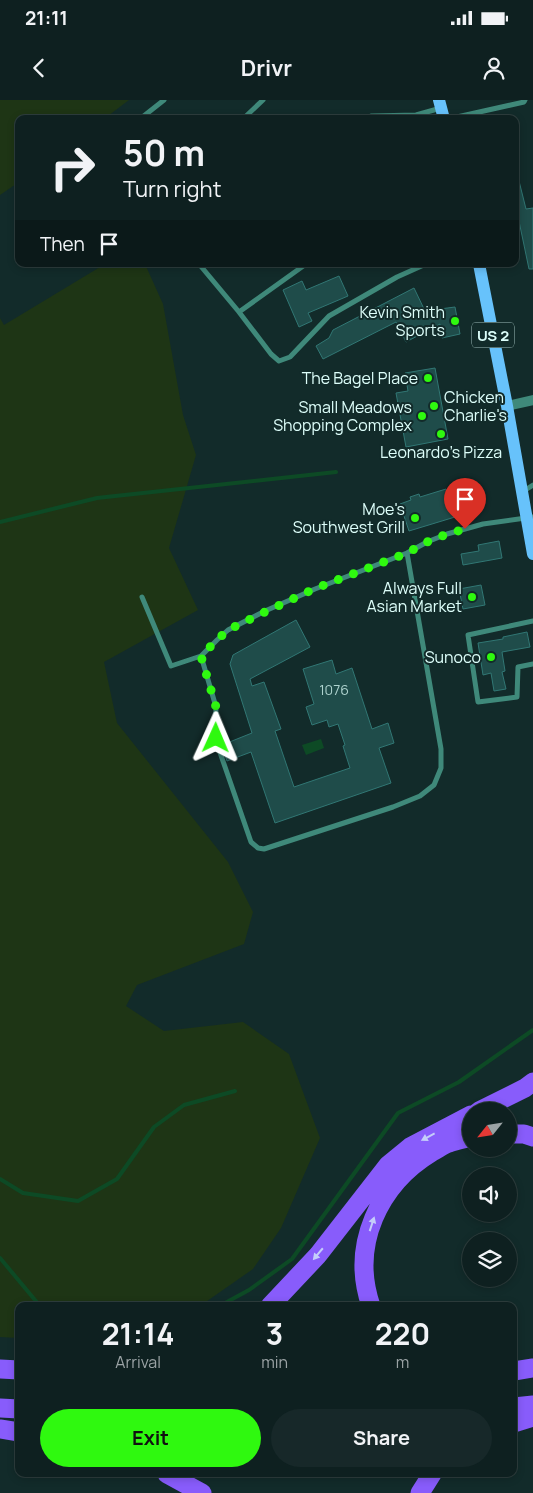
<!DOCTYPE html>
<html lang="en">
<head>
<meta charset="utf-8">
<style>
	:root { --surface:#0e2020; --page:#172829; --text:#f1f3f6; --muted:#9ba3a5; --line:#2e3e3e; --accent:#2ff90f }
	body { margin:0; font-family:Manrope,sans-serif; background:var(--page); color:var(--text); height:100vh; display:flex; flex-direction:column; font-size:19px; white-space:nowrap }
	* { box-sizing:border-box; margin:0 }
	p { font-size:16px; color:var(--muted) }
	.icon { flex:none; width:28px; height:28px; fill:none; stroke:currentColor; stroke-width:2; stroke-linecap:round; stroke-linejoin:round }
	.map { position:relative; flex:1; overflow:hidden }
	.details { position:absolute; left:15px; top:1202px; width:502px; height:175px; display:flex; flex-direction:column; background:var(--surface); border-radius:10px; box-shadow:0 2px 8px #0003,0 0 0 1px var(--line) }
	.details>* { flex:none }
	.guide { position:absolute; left:15px; top:15px; width:504px; height:152px; border-radius:10px; box-shadow:0 2px 8px #0003,0 0 0 1px var(--line); background:#0e2020; color:var(--text); overflow:hidden }
	.needle { width:32px; rotate:240deg }
	.controls { position:absolute; left:462px; top:1002px; display:grid; gap:10px }
	.controls a { display:grid; place-items:center; width:55px; height:55px; border-radius:50%; background:var(--surface); box-shadow:0 2px 8px #0003,0 0 0 1px var(--line); font-size:25px }
	.pin { position:absolute; display:grid; place-items:center; width:42px; height:42px; color:#fff; margin:-51px -21px; border-radius:50% 50% 50% 0; rotate:-45deg; box-shadow:0 0 5px #0007 }
	.pin .icon { rotate:45deg }
	.me { position:absolute; width:55px; margin:-28px; rotate:1deg; stroke-linejoin:round; filter:drop-shadow(0 0 4px #0008) }
	.turn { display:flex; align-items:center; gap:18px; height:105px; padding:0 25px; font-size:22px }
	.turn .icon { width:65px; height:65px; stroke-width:2.5 }
	.turn b { display:block; font-size:35px; line-height:42px }
	.then { display:flex; align-items:center; height:48px; padding:0 25px; background:#0003; gap:10px; font-size:19px }
	.eta { display:flex; justify-content:space-evenly; align-items:center; height:85px; text-align:center }
	.eta b { font-size:30px; font-weight:700; line-height:35px }
	.button { display:flex; gap:10px; margin-top:auto; padding:10px 25px }
	.button a { flex:1; height:58px; border-radius:30px; background:var(--accent); color:#111; font-size:20px; font-weight:700; line-height:58px; text-align:center }
	.button a+a { background:var(--page); color:var(--text) }
	.status { display:flex; justify-content:space-between; align-items:center; height:35px; padding:0 25px; background:var(--surface); direction:ltr }
	.status svg { height:14px; fill:currentColor }
	header { display:flex; justify-content:space-between; align-items:center; height:65px; padding:0 25px; background:var(--surface); font-size:22px; font-weight:700 }
	.map>svg:first-child { display:block }
	.green { fill:#1e3515 }
	.water { fill:#0d4a25 }
	.lines { fill:none; stroke-linecap:round; stroke-linejoin:round }
	.stream { stroke:#0d4a25; stroke-width:4 }
	.building { fill:#1f4c4a; stroke:#317774 }
	.service { stroke:#3f897a; stroke-width:5 }
	.minor { stroke:#3f897a; stroke-width:10 }
	.primary { stroke:#67c2fb; stroke-width:12 }
	.motorway { stroke:#885cfb; stroke-width:19 }
	.oneway { fill:#c4cdfa }
	.route { stroke:#2ff90f; stroke-width:9; stroke-dasharray:0 16.2 }
	.poi-dot { fill:#2ff90f; stroke:#122b2a; stroke-width:2 }
	.labels { text-anchor:middle; dominant-baseline:central; stroke-width:4; stroke-linejoin:round; paint-order:stroke }
	.number-label { font-size:14px; fill:#aed2ce }
	.shield { fill:#122b2a; stroke:#a0bfbc; stroke-width:1 }
	.shield-label { font-size:15px; font-weight:bold; fill:#ddfefa }
	.poi-label { font-size:16px; fill:#ddfefa; stroke:#122b2a; text-anchor:end }
</style>
</head>
<body>
<div class="status"><b>21:11</b><svg viewBox="0 0 49 12"><path d="M0 12V9h3v3zM5 12V6h3v6zM10 12V3h3v9zM15 12V0h3v12zM26 1h20v11H26zM47 4h2v5h-2z"/></svg></div>
<header><svg class="icon" aria-label="back" viewBox="0 0 24 24"><path d="M15 5l-7 7 7 7"/></svg>Drivr<svg class="icon" aria-label="person" viewBox="0 0 24 24"><circle cx="12" cy="8" r="4"/><path d="M4 21q1-7 8-7t8 7"/></svg></header>
<div class="map">
<svg width="533" height="1393" viewBox="0 0 533 1393">
	<rect width="100%" height="100%" fill="#122b2a"/>
	<path class="green" d="M0 0H129L104 19H19V82L0 95Z
		M105 164H145L163 204 183 315 196 355 169 448 198 510 104 562 117 623 228 762 253 812 244 844 137 885 126 906 164 931 243 922 289 954 320 1038 281 1128 253 1169 200 1206H19V1238L0 1237V218L4 225Z"/>
	<path class="water" d="M321 639 324 648 306 655 302 645Z"/>
	<g class="lines">
		<path class="stream" d="M0 422 97 398 336 372
			M0 1079 23 1093 78 1101 117 1079 154 1027 184 1005 235 991
			M0 1158 40 1206
			M211 1206 225 1203 249 1190 292 1159 398 1013 459 982 533 930"/>
	</g>
	<path class="building" d="M518 77 526 109 533 108V169H529L515 102V78Z
		M339 176 348 196 308 213 312 221 299 227 283 190 302 181 306 190Z
		M414 188 425 211 455 207 460 234 442 238 440 224 406 242 396 222 323 259 316 246 329 238 333 230Z
		M435 268 448 339 406 347 396 293 408 291 405 273Z
		M446 389 455 417 409 431 400 404 411 400 410 397 419 394 420 397Z
		M499 441 502 458 463 465 461 454 479 451 478 445Z
		M481 485 485 505 463 509 459 489Z
		M296 520 310 547 250 579 252 586 264 582 281 629 275 631 294 687 350 668 343 646 345 645 338 624 329 627 327 620 312 625 306 607 314 604 303 569 332 560 336 574 352 568 372 629 388 623 394 643 379 648 391 683 275 723 251 652 227 661 222 645 252 633 230 564 233 555Z
		M527 532 530 547 502 552 505 571 502 572 506 589 494 591 491 573 483 575 478 543 503 539V537Z"/>
	<g class="lines">
		<path class="service" d="M140 19 164 0
			M243 19 263 0
			M367 19 371 16 416 15 441 8
			M448 19 524 2 525 0
			M199 164 239 212 271 254 279 261 290 257 329 216 397 177 426 164
			M239 212 306 164
			M522 392 533 385
			M142 497 171 566 201 556 217 540 228 530 265 511 315 489 407 453 427 442 447 434 483 424 533 417
			M533 521 468 535 478 602 517 597 518 567 533 564
			M201 556 216 607 215 638 251 742 258 748 264 749 393 707 420 696 434 685 441 668V649L407 453"/>
		<path class="minor" d="M507 306 533 300"/>
		<path class="primary" d="M439 0 444 19
			M479 164 507 306 533 454"/>
		<path class="motorway" d="M479 1011 525 988 533 982
			M509 1034H524L533 1037
			M270 1206 318 1155 388 1065 410 1047 471 1015
			M371 1206C350 1145 379 1084 432 1052 438 1049 443 1045 449 1043 456 1040 464 1039 471 1037
			M0 1269 19 1270
			M514 1271 533 1268
			M514 1307 533 1305
			M0 1308 19 1309
			M514 1323 533 1317
			M0 1329 19 1332
			M167 1374 202 1393
			M420 1393 432 1374"/>
	</g>
	<defs><path id="oneway-solid" d="M-6-.8H1V-3.2L6.5 0L1 3.2V.8H-6Z" transform="scale(1.25)"/></defs>
	<g class="oneway">
		<use href="#oneway-solid" transform="translate(428 1037) rotate(152)"/>
		<use href="#oneway-solid" transform="translate(372 1124) rotate(-72)"/>
		<use href="#oneway-solid" transform="translate(318 1154) rotate(130)"/>
	</g>
	<g class="lines">
		<path class="route" d="M216 638V607L201 556 217 540 228 530 265 512 314 489 407 453 427 442 447 434 465 429"/>
	</g>
	<g class="poi-dot">
		<circle cx="455" cy="221" r="5"/>
		<circle cx="428" cy="278" r="5"/>
		<circle cx="434" cy="306" r="5"/>
		<circle cx="422" cy="316" r="5"/>
		<circle cx="441" cy="334" r="5"/>
		<circle cx="415" cy="418" r="5"/>
		<circle cx="472" cy="497" r="5"/>
		<circle cx="491" cy="557" r="5"/>
	</g>
	<g class="labels">
		<g class="number-label">
			<text x="334" y="589">1076</text>
		</g>
		<rect class="shield" x="472" y="222.5" width="42" height="25" rx="4"/>
		<g class="shield-label">
			<text x="493" y="235">US 2</text>
		</g>
		<g class="poi-label">
			<text x="445" y="212">Kevin Smith<tspan x="445" dy="18">Sports</tspan></text>
			<text x="418" y="278">The Bagel Place</text>
			<text x="444" y="297" text-anchor="start">Chicken<tspan x="444" dy="18">Charlie's</tspan></text>
			<text x="412" y="307">Small Meadows<tspan x="412" dy="18">Shopping Complex</tspan></text>
			<text x="441" y="352" text-anchor="middle">Leonardo's Pizza</text>
			<text x="405" y="409">Moe's<tspan x="405" dy="18">Southwest Grill</tspan></text>
			<text x="462" y="488">Always Full<tspan x="462" dy="18">Asian Market</tspan></text>
			<text x="481" y="557">Sunoco</text>
		</g>
	</g>
</svg>
<div class="controls">
<a><svg class="needle" viewBox="-14 -14 28 28"><path d="M0-13l5 13h-10z" fill="#e53935"/><path d="M0 13l5-13h-10z" fill="#9ba3a5"/></svg></a>
<a><svg class="icon" aria-label="sound" viewBox="0 0 24 24"><path d="M4 9h4l5-4v14l-5-4H4zM17 9q2 3 0 6"/></svg></a>
<a><svg class="icon" aria-label="layers" viewBox="0 0 24 24"><path d="M12 4l9 5-9 5-9-5zM3 14l9 5 9-5"/></svg></a>
</div>
<div class="pin" style="left:465px;top:429px;background:#d93025"><svg class="icon" aria-label="arrive" viewBox="0 0 24 24"><path d="M6 21V4h12l-3 4 3 4H6"/></svg></div>
<svg class="me" style="left:216px;top:638px" viewBox="-20 -20 40 40"><path d="M0-17L14 15 0 8-14 15z" fill="#2ff90f" stroke="#fff" stroke-width="4"/></svg>
<div class="guide">
<div class="turn"><svg class="icon" aria-label="right" viewBox="0 0 24 24"><path d="M7 20v-9h11M14 6l5 5-5 5"/></svg><div><b>50 m</b>Turn right</div></div>
<div class="then">Then<svg class="icon" aria-label="arrive" viewBox="0 0 24 24"><path d="M6 21V4h12l-3 4 3 4H6"/></svg></div>
</div>
<section class="details">
<div class="eta">
<div><b>21:14</b><p>Arrival</p></div>
<div><b>3</b><p>min</p></div>
<div><b>220</b><p>m</p></div>
</div>
<div class="button"><a>Exit</a><a>Share</a></div>
</section>
</div>
</body>
</html>
